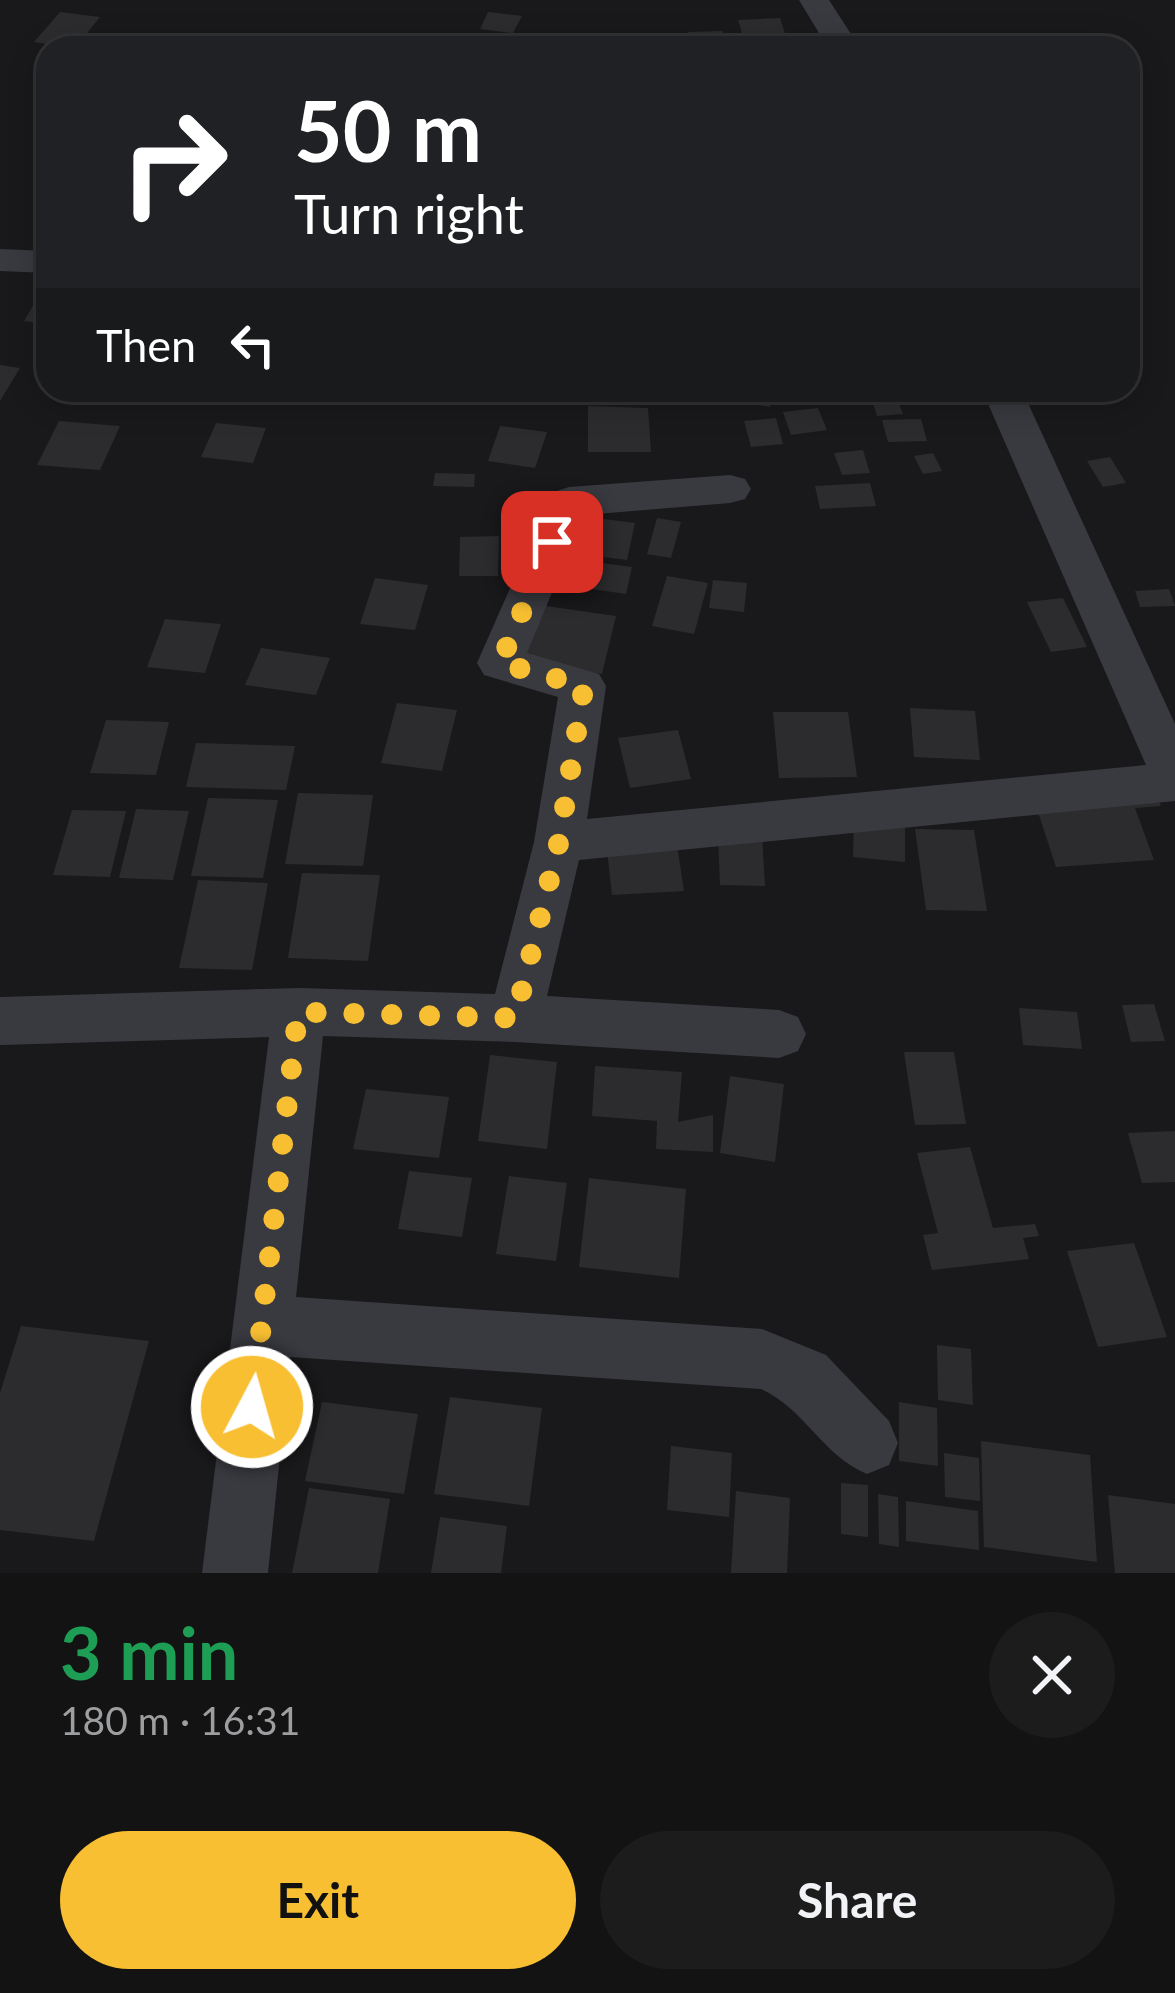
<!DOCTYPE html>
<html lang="en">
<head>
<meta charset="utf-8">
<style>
	:root { --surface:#131314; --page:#1c1c1d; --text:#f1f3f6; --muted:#9d9ea0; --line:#323234; --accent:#f9bf32 }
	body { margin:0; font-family:Lato,sans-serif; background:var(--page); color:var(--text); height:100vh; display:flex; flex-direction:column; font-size:45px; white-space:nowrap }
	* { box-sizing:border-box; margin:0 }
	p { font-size:39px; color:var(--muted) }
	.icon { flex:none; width:66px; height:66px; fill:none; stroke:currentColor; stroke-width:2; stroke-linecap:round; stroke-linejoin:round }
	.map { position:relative; height:1573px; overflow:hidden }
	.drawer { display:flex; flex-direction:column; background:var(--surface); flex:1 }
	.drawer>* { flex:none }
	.hud { position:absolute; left:36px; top:36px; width:1104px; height:366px; border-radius:36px; box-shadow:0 6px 30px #0003,0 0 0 3px var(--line); background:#202124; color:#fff; overflow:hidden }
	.pin { position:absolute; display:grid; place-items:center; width:102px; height:102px; color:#fff; margin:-51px; border-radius:24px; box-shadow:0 6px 18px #0006 }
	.me { position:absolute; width:132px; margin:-66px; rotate:6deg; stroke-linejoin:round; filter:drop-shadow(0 0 9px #0008) }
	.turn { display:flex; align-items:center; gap:42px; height:252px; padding:0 60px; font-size:54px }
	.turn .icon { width:156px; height:156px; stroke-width:2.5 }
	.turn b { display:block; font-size:84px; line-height:102px }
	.then { display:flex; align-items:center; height:114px; padding:0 60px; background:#0003; gap:24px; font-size:45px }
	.round { display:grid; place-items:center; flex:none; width:126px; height:126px; border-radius:63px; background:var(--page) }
	.head { display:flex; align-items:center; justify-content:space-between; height:204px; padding:0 60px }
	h1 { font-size:72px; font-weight:700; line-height:90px; color:#1e9e55 }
	.cta { display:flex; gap:24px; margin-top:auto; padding:24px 60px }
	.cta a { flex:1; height:138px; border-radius:72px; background:var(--accent); color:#111; font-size:48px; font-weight:700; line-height:138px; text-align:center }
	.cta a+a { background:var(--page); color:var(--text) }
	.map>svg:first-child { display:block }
	.building { fill:#2c2c2f }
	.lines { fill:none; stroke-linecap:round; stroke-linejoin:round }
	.street { fill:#393a40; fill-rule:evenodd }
	.route { stroke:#f9bf32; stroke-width:21; stroke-dasharray:0 37.8 }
</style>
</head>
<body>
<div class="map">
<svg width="1175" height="1573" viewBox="0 0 1175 1573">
	<rect width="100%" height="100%" fill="#19191b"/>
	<path class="building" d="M60 12 100 17 75 48 34 42Z
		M488 12 522 16 513 33 480 29Z
		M780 18 787 40 745 43 738 20Z
		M722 31 727 47 691 48 688 32Z
		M41 292 48 293V324L24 321Z
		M0 365 20 368 0 401Z
		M745 390 774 395 770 407 741 402Z
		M779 390H823L827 402 783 405Z
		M869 390H903L905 398 897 399 903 414 877 416Z
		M588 406 648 408 651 452H588Z
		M818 408 827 430 791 435 783 412Z
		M776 418 783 444 751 447 744 421Z
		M921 419 927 441 888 442 882 420Z
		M59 421 120 426 100 470 37 465Z
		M216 423 266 428 253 463 201 457Z
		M500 426 547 432 535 468 488 461Z
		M863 450 870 473 842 475 834 453Z
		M933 453 942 471 923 474 914 456Z
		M1110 457 1126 483 1103 487 1087 461Z
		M435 473 475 474 474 487 433 486Z
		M870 483 876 506 820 509 815 486Z
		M588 517 635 523 627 560 578 554Z
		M657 518 681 522 671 558 647 554Z
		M499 536 498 576H459L460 537Z
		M564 558 632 567 626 594 557 584Z
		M667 576 708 583 694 634 652 626Z
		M375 578 428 585 415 630 360 624Z
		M713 580 747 583 744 612 709 608Z
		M1169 589 1175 606 1140 607 1135 591Z
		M1063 598 1087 647 1051 652 1027 602Z
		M539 605 616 616 602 674 523 662Z
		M165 619 221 624 205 673 147 667Z
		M261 648 330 658 316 695 245 685Z
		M397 703 457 710 442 771 381 763Z
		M910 708 975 711 980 760 914 757Z
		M773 712H848L857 777 779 778Z
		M106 720 169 722 156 775 90 773Z
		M678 730 691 779 630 788 618 738Z
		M196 743 295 746 286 790 186 787Z
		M1153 788 1161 806 1135 808 1154 860 1056 867 1037 809Z
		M298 793 373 795 363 866 285 864Z
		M208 798 278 800 263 878 191 876Z
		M136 809 189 811 173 880 119 878Z
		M72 810 126 811 110 877 53 875Z
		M854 815 905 820V862L853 857Z
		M915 829 974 830 987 911 926 910Z
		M718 834 762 835 765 886 720 885Z
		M677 845 684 891 612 895 607 850Z
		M302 873 380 875 368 961 288 958Z
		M198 880 268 883 252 970 179 968Z
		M1154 1004 1165 1041 1131 1042 1122 1005Z
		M1019 1008 1077 1012 1082 1049 1023 1045Z
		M904 1052H954L966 1124 915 1125Z
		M490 1055 557 1062 547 1149 478 1141Z
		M595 1066 682 1072 678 1122 713 1115V1152L656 1149 657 1121 592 1116Z
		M730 1076 784 1084 775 1162 720 1153Z
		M366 1089 449 1097 439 1158 353 1149Z
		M1175 1131V1182L1142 1183 1128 1133Z
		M970 1147 993 1228 1035 1224 1039 1236 1023 1238 1029 1259 932 1270 923 1235 938 1233 917 1153Z
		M409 1171 472 1178 462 1237 398 1229Z
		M509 1176 567 1183 556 1261 496 1254Z
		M589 1178 686 1189 679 1278 579 1267Z
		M1134 1243 1167 1337 1098 1347 1067 1251Z
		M21 1326 149 1341 94 1541 0 1530V1393Z
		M937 1345 971 1349 973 1405 938 1400Z
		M450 1397 542 1408 529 1506 434 1494Z
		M322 1402 418 1414 404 1494 305 1481Z
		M899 1402 937 1408 938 1466 899 1461Z
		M981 1441 1090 1455 1097 1562 984 1547Z
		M671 1446 732 1453 729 1517 667 1510Z
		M944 1453 979 1458 980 1501 945 1497Z
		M841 1483 868 1485V1537L841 1534Z
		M309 1488 390 1499 378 1573H292Z
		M736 1491 790 1498 787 1573H731Z
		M878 1494 898 1497 899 1547 879 1544Z
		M1108 1495 1175 1504V1573H1115Z
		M906 1501 978 1511 979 1550 906 1541Z
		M440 1517 507 1526 501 1573H431Z"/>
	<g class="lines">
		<path class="street" d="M799 0H829L860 48H828Z
			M0 249 48 251V273L0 271Z
			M982 390H1022L1175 724V801L579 860 547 996 779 1010 798 1017 806 1034 798 1051 779 1058 515 1042 323 1036 296 1297 762 1329 826 1355 889 1421 898 1443 889 1465 867 1474C823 1456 804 1408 761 1389L290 1357 268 1573H202L269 1037 0 1045V997L299 988 495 994 534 842 558 697 484 675 477 663 548 502 554 492 569 487 730 475 745 479 751 489 745 499 730 503 584 515 527 653 599 674 606 686 587 819 1146 765Z"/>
	</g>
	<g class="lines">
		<path class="route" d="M252 1407 298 1012 515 1018 559 842 584 686 500 663 552 542"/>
	</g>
</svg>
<div class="pin" style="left:552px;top:542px;background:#d93025"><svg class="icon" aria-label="arrive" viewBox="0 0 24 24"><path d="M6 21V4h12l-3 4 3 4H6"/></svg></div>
<svg class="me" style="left:252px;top:1407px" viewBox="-20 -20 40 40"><circle r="17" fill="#f9bf32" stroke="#fff" stroke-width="3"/><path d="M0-11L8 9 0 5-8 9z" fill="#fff"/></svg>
<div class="hud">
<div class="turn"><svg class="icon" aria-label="right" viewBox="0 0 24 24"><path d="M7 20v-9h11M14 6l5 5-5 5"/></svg><div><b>50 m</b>Turn right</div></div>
<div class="then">Then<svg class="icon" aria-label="left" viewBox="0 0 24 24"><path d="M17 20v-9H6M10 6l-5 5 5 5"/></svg></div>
</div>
</div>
<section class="drawer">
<div class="head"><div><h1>3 min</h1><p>180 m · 16:31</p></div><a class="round"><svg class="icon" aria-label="close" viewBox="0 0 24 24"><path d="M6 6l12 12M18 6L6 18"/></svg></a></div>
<div class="cta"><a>Exit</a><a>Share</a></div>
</section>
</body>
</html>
